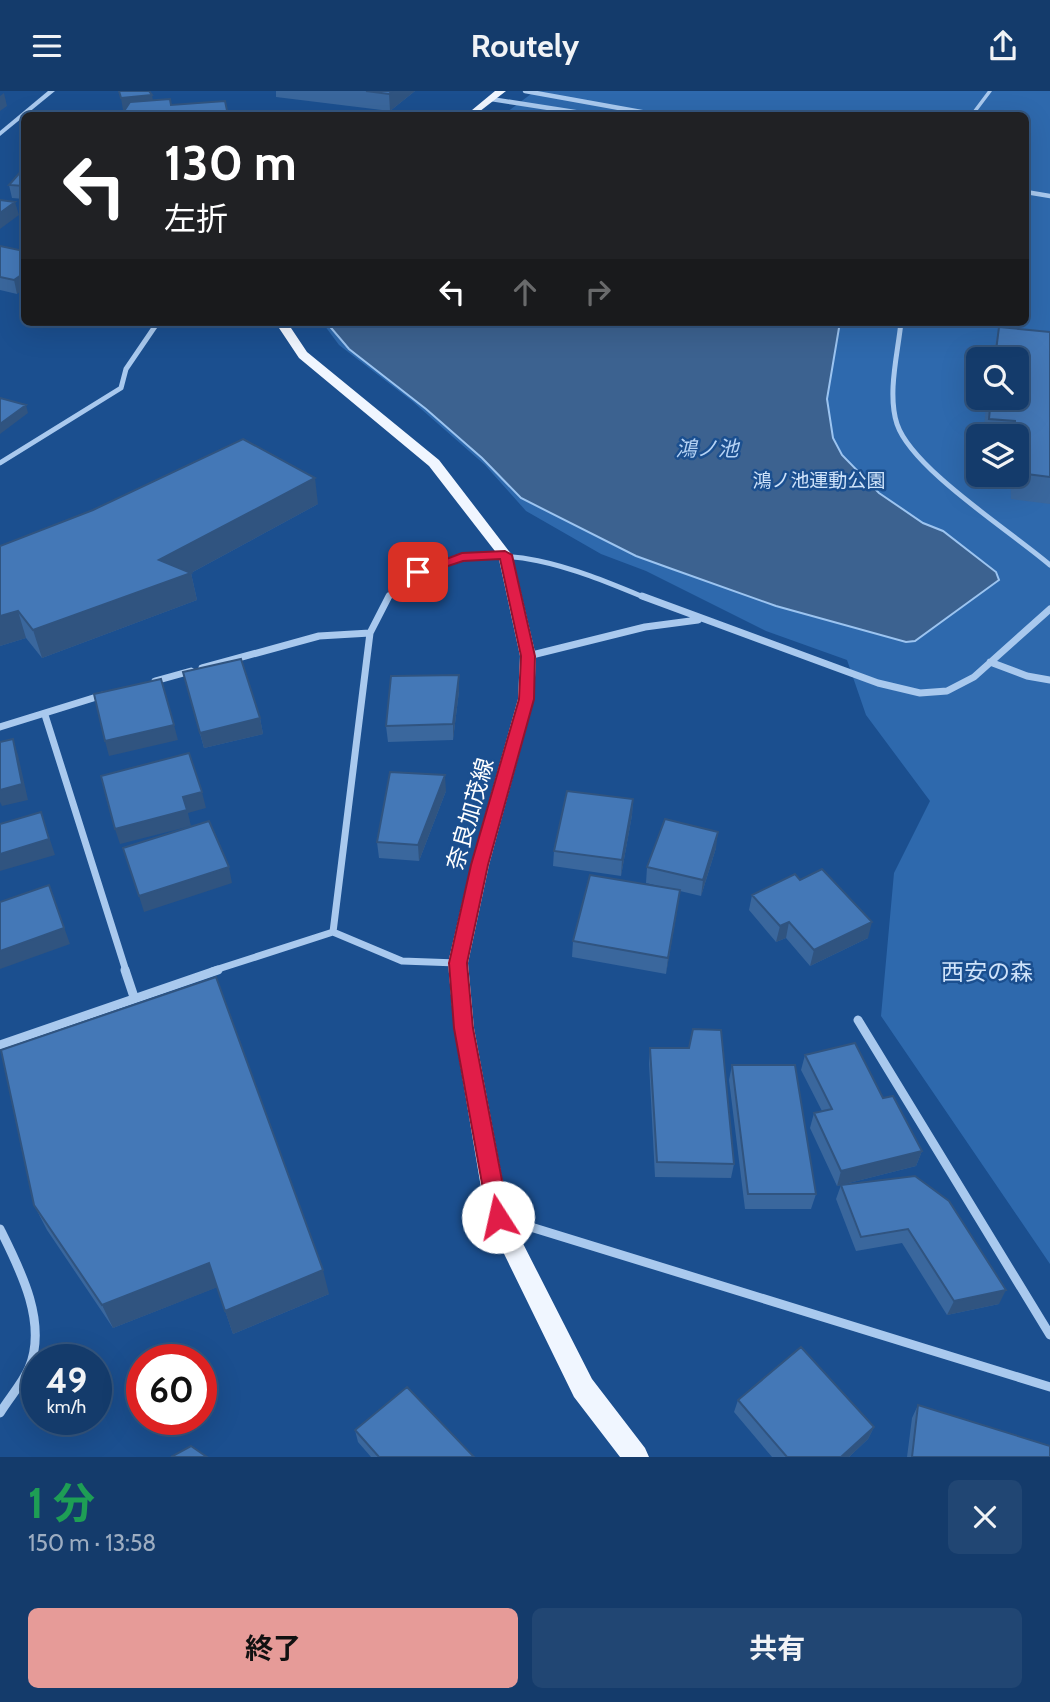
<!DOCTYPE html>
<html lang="ja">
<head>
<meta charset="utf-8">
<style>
	:root { --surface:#143b6b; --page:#214673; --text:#f1f3f6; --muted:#9dadc1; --line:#33557e; --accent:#e69b98 }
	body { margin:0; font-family:Cabin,"Noto Sans JP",sans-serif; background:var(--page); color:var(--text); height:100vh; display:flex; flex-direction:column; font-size:26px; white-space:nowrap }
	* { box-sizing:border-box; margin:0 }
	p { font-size:23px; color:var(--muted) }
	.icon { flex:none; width:38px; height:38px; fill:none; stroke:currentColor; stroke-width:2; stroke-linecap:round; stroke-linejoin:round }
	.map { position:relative; height:1366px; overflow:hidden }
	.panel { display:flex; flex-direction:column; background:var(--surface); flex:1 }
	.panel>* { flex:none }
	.guide { position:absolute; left:21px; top:21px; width:1008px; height:214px; border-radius:10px; box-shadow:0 7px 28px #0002,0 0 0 2px var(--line); background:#202124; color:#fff; overflow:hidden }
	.controls { position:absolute; left:966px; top:256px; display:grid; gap:14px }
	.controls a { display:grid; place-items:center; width:63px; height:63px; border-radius:10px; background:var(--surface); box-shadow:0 7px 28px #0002,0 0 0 2px var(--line); font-size:35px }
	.speed { position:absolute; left:21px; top:1253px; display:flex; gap:14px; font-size:35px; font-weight:700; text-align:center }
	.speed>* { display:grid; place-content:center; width:91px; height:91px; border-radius:50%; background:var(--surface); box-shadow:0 7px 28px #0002,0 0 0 2px var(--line); line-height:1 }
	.speed small { font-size:18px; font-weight:400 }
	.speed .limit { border:10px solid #d22; background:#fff; color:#111 }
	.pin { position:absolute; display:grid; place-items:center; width:60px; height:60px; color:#fff; margin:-30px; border-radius:14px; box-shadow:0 4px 10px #0006 }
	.me { position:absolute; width:77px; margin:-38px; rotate:350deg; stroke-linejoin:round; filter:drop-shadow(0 0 5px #0008) }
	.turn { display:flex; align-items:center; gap:24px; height:147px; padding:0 28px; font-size:32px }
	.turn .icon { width:91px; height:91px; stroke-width:2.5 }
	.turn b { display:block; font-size:49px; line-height:60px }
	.lanes { display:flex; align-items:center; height:66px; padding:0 28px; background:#0003; justify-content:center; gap:35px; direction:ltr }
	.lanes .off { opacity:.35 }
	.round { display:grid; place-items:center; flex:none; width:74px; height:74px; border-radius:10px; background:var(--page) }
	.summary { display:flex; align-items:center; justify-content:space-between; height:119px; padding:0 28px }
	h1 { font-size:42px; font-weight:700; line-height:52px; color:#1e9e55 }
	.action { display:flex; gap:14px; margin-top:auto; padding:14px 28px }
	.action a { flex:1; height:80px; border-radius:10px; background:var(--accent); color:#111; font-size:28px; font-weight:700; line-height:80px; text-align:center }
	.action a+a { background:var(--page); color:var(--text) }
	header { display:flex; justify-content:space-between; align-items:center; height:91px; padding:0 28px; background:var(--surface); font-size:32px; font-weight:700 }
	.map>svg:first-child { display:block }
	.green { fill:#2e69ad; fill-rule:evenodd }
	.water { fill:#3c6290; stroke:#9cc4f0; stroke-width:2 }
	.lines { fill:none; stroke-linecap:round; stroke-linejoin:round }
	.service { stroke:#a9c9ee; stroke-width:3.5 }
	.minor-far3 { stroke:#a9c9ee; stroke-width:4.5 }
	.minor-far2 { stroke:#a9c9ee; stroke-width:5 }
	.minor-far1 { stroke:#a9c9ee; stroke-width:7 }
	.minor { stroke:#a9c9ee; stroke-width:9 }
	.tertiary { fill:#a9c9ee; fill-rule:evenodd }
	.primary { fill:#f0f6ff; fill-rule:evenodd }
	.wall { fill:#3a679d }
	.shaded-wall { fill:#305480 }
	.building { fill:#4478b7; stroke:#305480; stroke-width:2 }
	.route { fill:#e11d48; stroke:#92132f; stroke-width:2 }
	.labels { text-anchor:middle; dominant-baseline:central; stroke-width:5; stroke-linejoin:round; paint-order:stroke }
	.far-park-label { font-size:19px; fill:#cfe3fa; stroke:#1b4f8f }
	.far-water-label { font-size:21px; font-style:italic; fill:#b5d3f5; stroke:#1b4f8f }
	.street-label { font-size:23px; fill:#fff; stroke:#1b4f8f }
	.park-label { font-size:23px; fill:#cfe3fa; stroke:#1b4f8f }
</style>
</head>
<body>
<header><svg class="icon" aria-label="menu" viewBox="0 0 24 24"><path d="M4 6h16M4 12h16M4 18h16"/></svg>Routely<svg class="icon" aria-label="share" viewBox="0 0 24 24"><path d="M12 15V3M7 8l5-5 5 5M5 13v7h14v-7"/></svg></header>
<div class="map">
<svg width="1050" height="1366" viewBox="0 0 1050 1366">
	<rect width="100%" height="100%" fill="#1b4f8f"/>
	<path class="green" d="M535 0H1050V1173L881 925 894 782 930 710 866 624 847 569 766 540 646 480 601 463 526 420 485 374 412 310 339 254 322 231H1026V24H503ZM978 268H1017V306H978ZM978 345H1017V383H978Z"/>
	<path class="water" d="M326 231H840L827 308 833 347 842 364 879 402 923 432 943 440 996 481 999 489 915 550 906 551 776 515 672 478 636 465 521 407 482 367 426 318 349 258Z"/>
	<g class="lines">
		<path class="service" d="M972 24 990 0"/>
		<path class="minor-far3" d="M525 0 658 24
			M491 8 594 24
			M1026 101 1050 105"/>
		<path class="minor-far2" d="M901 231C898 262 887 302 897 333 912 378 1012 441 1050 474
			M0 372 121 297 126 278 158 231
			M388 507C400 493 415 484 432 477 504 447 578 479 646 507"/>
		<path class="minor-far1" d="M642 505 878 592 920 602 947 600 974 586 1050 518
			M528 565 645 536 698 529
			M990 571 1027 585 1050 589
			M202 577 319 545 370 542
			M155 590 191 580
			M45 624 126 880
			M0 636 103 604
			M333 841 370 542 389 505
			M212 880 333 841 402 870 457 872"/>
		<path class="minor" d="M125 879 134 906
			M858 929 1050 1244
			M0 954 218 879
			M505 1128 1050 1296
			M0 1138C20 1178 48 1232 29 1277 22 1293 9 1307 0 1322"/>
		<path class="tertiary" d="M48 0H55L0 45V40Z"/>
		<path class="primary" d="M495 0H506L475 24H466Z
			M275 231H287L307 261 439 369 512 464 536 565 534 608 489 774 468 872 474 937 509 1125 592 1288 645 1357 649 1366H620L574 1306 486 1126 454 937 448 872 471 774 518 608 520 565 498 464 429 375 299 267Z"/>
	</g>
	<path class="wall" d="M276 0H415L390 20 276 6Z
		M24 77V108L12 107 9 94Z
		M0 155 24 160 17 203 0 199Z
		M999 236 1050 241V413L1011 408 1010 383H1017V345H983L987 306H1017V268H992Z
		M318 413 191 482 197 509 42 567 26 547 0 555V455Z
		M183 581 260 627 263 643 204 657Z
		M459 584V600L453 649 388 651 386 635Z
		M446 700 419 770 379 767 377 751Z
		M633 708 632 724 621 785 553 775 554 760Z
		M716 757 701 805 680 800 666 883 572 866 573 850 671 798 646 792 647 776Z
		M800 789 868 847 810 875 786 847 776 851 749 819 752 804Z
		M650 957 734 1073 731 1087 655 1086 649 972Z
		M805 964 883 1007 922 1060 916 1075 837 1095 810 1037 814 1022 822 1020 801 979Z
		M732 974 816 1103 811 1118H745L729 989Z
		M915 1085 999 1213 947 1224 902 1152 856 1160 836 1108 841 1094Z
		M34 1114 329 1203 233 1243 217 1196 113 1237 47 1139Z
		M738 1309 874 1336 868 1348 849 1366H772L734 1321Z
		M918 1314 1050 1366H907L912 1327Z
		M355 1339 474 1366H371L358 1351Z"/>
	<path class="shaded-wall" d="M392 0H415L390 20 389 3Z
		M4 2 7 15 0 20V5Z
		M152 4 154 16 123 19 121 7Z
		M15 111 19 124 0 138V122Z
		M24 182V198L17 203 14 189Z
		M26 314 28 322 0 343V333Z
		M315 387 318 413 189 483 191 482 197 509 42 567 33 539 159 469Z
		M18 520 26 547 0 555V525Z
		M459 584V600L453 649V633Z
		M260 627 263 643 204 657 200 642Z
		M174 634 178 649 109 665 105 650Z
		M13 648 18 664 28 709 2 715 0 711V699Z
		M445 684 446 700 419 770 418 754Z
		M202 701 206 717 188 722 191 735 120 753 115 738 183 706Z
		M633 708 632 724 621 785 622 769Z
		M41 721 55 764 0 780V763Z
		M718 741 716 757 701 805 703 789Z
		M229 776 232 792 144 821 139 805Z
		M49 794 70 853 0 878V860Z
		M680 799 678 815 666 883 668 867Z
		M789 831 786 847 776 851 780 835Z
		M872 831 868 847 810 875 814 859Z
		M922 1060 916 1075 837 1095 841 1080Z
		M209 1172 218 1196 113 1237 102 1214Z
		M323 1179 329 1203 233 1243 225 1220Z
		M1006 1199 999 1213 947 1224 954 1210Z
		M874 1336 868 1348 849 1366H841Z"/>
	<path class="building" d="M119 0H149L152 4 121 7Z
		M366 0H392L389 3Z
		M170 8 171 14 225 10 228 24H80L124 20 130 11Z
		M24 77V95L9 94Z
		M0 109 15 111 0 122Z
		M0 155 24 160V182L14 189 0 186Z
		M999 236 1050 241V386L1019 382 1015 330 989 328 991 306H1017V268H995Z
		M0 307 26 314 0 333Z
		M243 348 315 387 159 469 191 482 33 539 18 520 0 525V455L93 419Z
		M241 568 260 627 200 642 183 581Z
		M459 584 453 633 386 635 391 585Z
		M161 588 174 634 105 650 94 603Z
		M13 648 22 693 0 699V651Z
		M189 662 202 701 183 706 187 719 115 738 101 685Z
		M390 681 445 684 418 754 377 751Z
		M567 700 633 708 622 769 554 760Z
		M41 721 49 748 0 763V733Z
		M665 728 718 741 703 789 647 776Z
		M209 730 229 776 139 805 123 757Z
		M822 778 872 831 814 859 789 831 780 835 752 804 795 783 800 789Z
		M590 784 680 799 668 867 573 850Z
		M49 794 64 837 0 860V811Z
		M216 886 323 1179 225 1220 209 1172 102 1214 34 1114 1 959Z
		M693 938 721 939 734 1073 657 1071 650 957H689Z
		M855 952 883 1007 893 1005 922 1060 841 1080 814 1022 832 1018 805 964Z
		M732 974H795L816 1103H748Z
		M915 1085 949 1110 1006 1199 954 1210 908 1138 861 1146 841 1094Z
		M801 1256 874 1336 841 1366H787L738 1309Z
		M407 1296 474 1366H379L355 1339Z
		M918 1314 1050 1355V1366H912Z
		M191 1355 207 1366H171Z"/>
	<path class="route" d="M505 460 512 464 535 565 534 608 488 774 467 872 473 937 509 1126 505 1133 498 1136 491 1133 488 1126 454 937 449 872 471 774 519 608 521 565 500 468 463 470 418 485 412 481 462 462Z"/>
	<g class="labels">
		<g class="far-park-label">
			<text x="819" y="389">鴻ノ池運動公園</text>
		</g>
		<g class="far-water-label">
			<text x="707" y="357">鴻ノ池</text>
		</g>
		<g class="street-label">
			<text transform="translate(470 723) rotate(-74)">奈良加茂線</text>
		</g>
		<g class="park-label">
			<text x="987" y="881">西安の森</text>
		</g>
	</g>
</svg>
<div class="controls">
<a><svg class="icon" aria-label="search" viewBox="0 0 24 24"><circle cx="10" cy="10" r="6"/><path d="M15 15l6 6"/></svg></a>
<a><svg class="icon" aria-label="layers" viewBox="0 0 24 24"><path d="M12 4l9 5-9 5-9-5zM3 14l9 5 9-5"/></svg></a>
</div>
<div class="speed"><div>49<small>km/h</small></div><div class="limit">60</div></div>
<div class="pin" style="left:418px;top:481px;background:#d93025"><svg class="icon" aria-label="arrive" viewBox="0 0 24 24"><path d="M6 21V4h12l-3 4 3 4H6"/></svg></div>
<svg class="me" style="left:498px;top:1126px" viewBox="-20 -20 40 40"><circle r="19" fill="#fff"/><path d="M0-13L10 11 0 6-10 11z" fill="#e11d48"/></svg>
<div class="guide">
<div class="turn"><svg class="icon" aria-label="left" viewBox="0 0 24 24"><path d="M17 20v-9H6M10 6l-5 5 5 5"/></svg><div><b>130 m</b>左折</div></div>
<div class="lanes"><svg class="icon" aria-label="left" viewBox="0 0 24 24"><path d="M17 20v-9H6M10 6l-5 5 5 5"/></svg><svg class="icon off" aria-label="ahead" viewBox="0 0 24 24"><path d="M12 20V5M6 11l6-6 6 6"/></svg><svg class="icon off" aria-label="right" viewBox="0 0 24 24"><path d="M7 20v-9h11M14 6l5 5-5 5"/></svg></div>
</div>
</div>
<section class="panel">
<div class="summary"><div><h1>1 分</h1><p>150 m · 13:58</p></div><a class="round"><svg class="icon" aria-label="close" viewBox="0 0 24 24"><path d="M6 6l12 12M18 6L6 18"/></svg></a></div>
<div class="action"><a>終了</a><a>共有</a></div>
</section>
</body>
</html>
